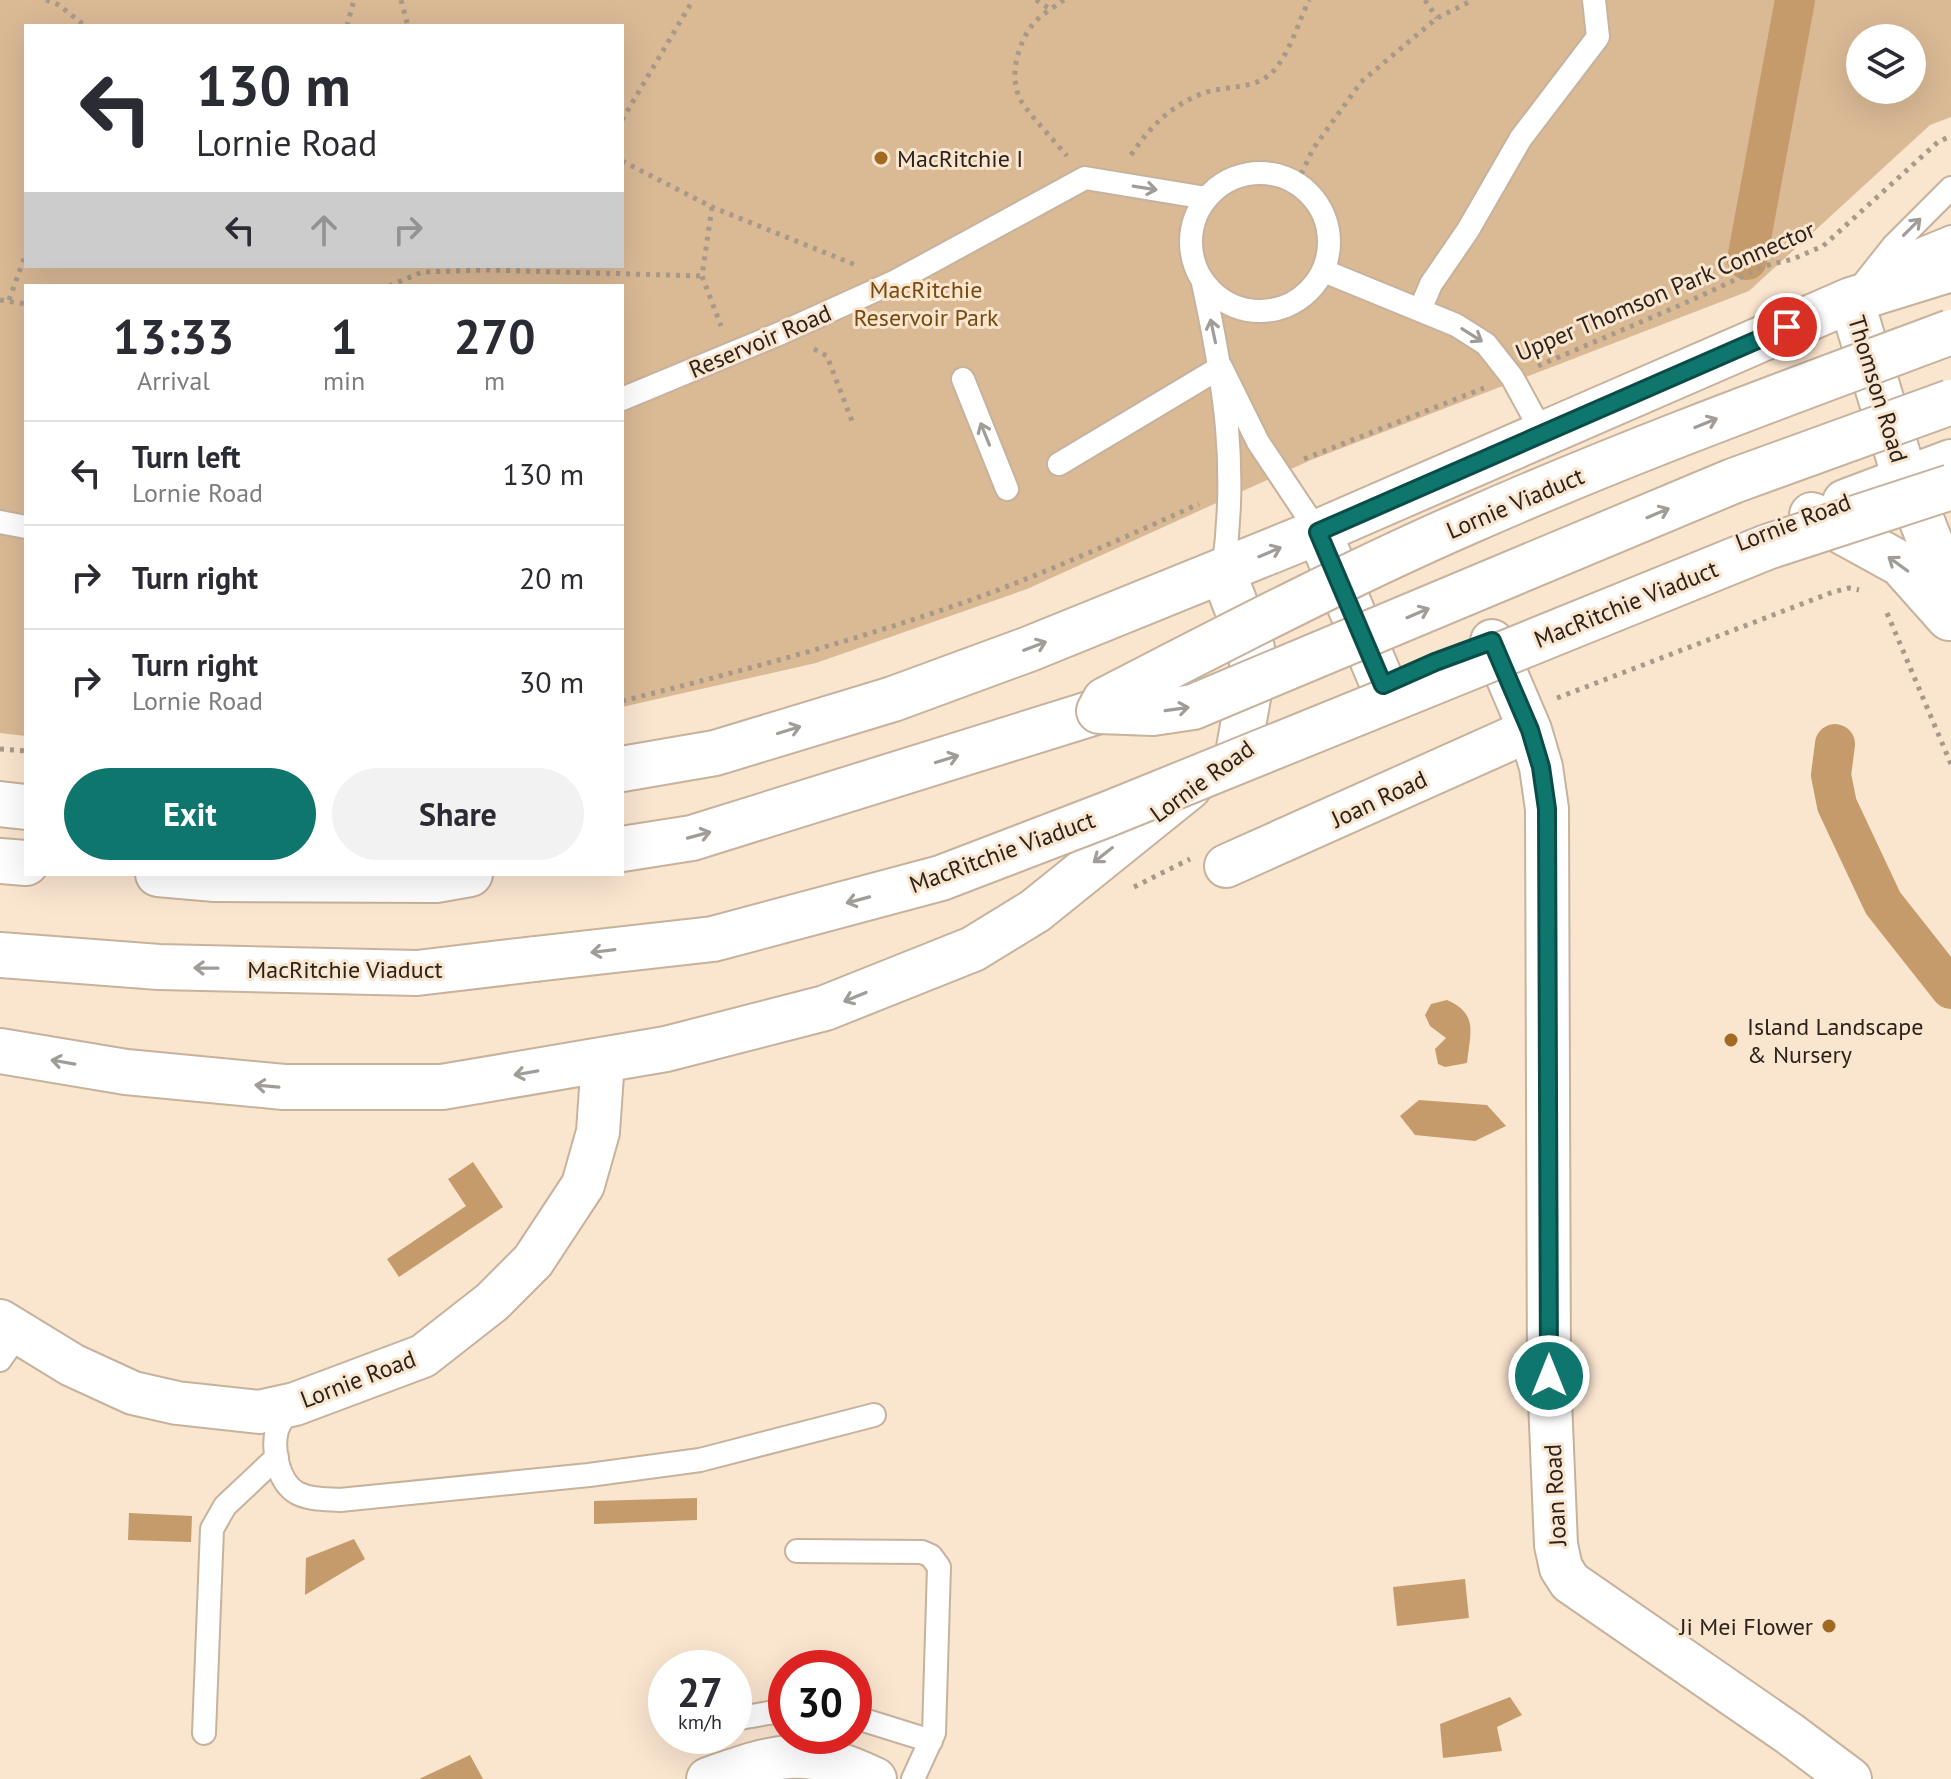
<!DOCTYPE html>
<html lang="en">
<head>
<meta charset="utf-8">
<style>
	:root { --surface:#fff; --page:#f2f2f3; --text:#2b2b33; --muted:#7c7c81; --line:#e1e1e2; --accent:#0f766e }
	body { margin:0; font-family:"PT Sans",sans-serif; background:var(--page); color:var(--text); height:100vh; display:flex; flex-direction:column; font-size:30px; white-space:nowrap }
	* { box-sizing:border-box; margin:0 }
	p { font-size:26px; color:var(--muted) }
	.icon { flex:none; width:44px; height:44px; fill:none; stroke:currentColor; stroke-width:2; stroke-linecap:round; stroke-linejoin:round }
	.map { position:relative; flex:1; overflow:hidden }
	.panel { position:absolute; left:24px; top:284px; width:600px; height:592px; display:flex; flex-direction:column; background:var(--surface); border-radius:0px; box-shadow:0 8px 32px #0002 }
	.panel>* { flex:none }
	.hud { position:absolute; left:24px; top:24px; width:600px; height:244px; border-radius:0px; box-shadow:0 8px 32px #0002; background:#fff; color:var(--text); overflow:hidden }
	.controls { position:absolute; left:1846px; top:24px; display:grid; gap:16px }
	.controls a { display:grid; place-items:center; width:80px; height:80px; border-radius:50%; background:var(--surface); box-shadow:0 8px 32px #0002; font-size:40px }
	.speed { position:absolute; left:648px; top:1650px; display:flex; gap:16px; font-size:40px; font-weight:700; text-align:center }
	.speed>* { display:grid; place-content:center; width:104px; height:104px; border-radius:50%; background:var(--surface); box-shadow:0 8px 32px #0002; line-height:1 }
	.speed small { font-size:20px; font-weight:400 }
	.speed .limit { border:12px solid #d22; background:#fff; color:#111 }
	.pin { position:absolute; display:grid; place-items:center; width:68px; height:68px; color:#fff; margin:-34px; border:4px solid #fff; border-radius:50%; box-shadow:0 2px 8px #0007 }
	.me { position:absolute; width:88px; margin:-44px; rotate:0deg; stroke-linejoin:round; filter:drop-shadow(0 0 6px #0008) }
	.turn { display:flex; align-items:center; gap:28px; height:168px; padding:0 40px; font-size:36px }
	.turn .icon { width:104px; height:104px; stroke-width:2.5 }
	.turn b { display:block; font-size:56px; line-height:68px }
	.lanes { display:flex; align-items:center; height:76px; padding:0 40px; background:#0003; justify-content:center; gap:40px; direction:ltr }
	.lanes .off { opacity:.35 }
	.eta { display:flex; justify-content:space-evenly; align-items:center; height:136px; text-align:center }
	.eta b { font-size:48px; font-weight:800; line-height:56px }
	.button { display:flex; gap:16px; margin-top:auto; padding:16px 40px }
	.button a { flex:1; height:92px; border-radius:48px; background:var(--accent); color:#fff; font-size:32px; font-weight:800; line-height:92px; text-align:center }
	.button a+a { background:var(--page); color:var(--text) }
	ul { padding:0; list-style:none }
	li { display:flex; align-items:center; gap:24px; height:104px; padding:0 40px; border-top:2px solid var(--line) }
	li div { flex:1 }
	li b { display:block; font-size:30px }
	li em { font-style:normal }
	.map>svg:first-child { display:block }
	.green { fill:#dab995; fill-rule:evenodd }
	.water { fill:#c69b6b }
	.lines { fill:none; stroke-linecap:round; stroke-linejoin:round }
	.canal { stroke:#c69b6b; stroke-width:40 }
	.lane-casing { stroke:#c6b29d; stroke-width:26 }
	.street-casing { stroke:#c6b29d; stroke-width:46 }
	.primary-casing { stroke:#c6b29d; stroke-width:48 }
	.highway-casing { stroke:#c6b29d; stroke-width:48 }
	.path { stroke:#a99989; stroke-width:5; stroke-dasharray:4 6; stroke-linecap:butt }
	.lane { stroke:#fff; stroke-width:22 }
	.street { stroke:#fff; stroke-width:42 }
	.primary { stroke:#fff; stroke-width:44 }
	.highway { stroke:#fff; stroke-width:44 }
	.highway-bridge-casing { stroke:#c6b29d; stroke-width:48; stroke-linecap:butt }
	.highway-bridge { stroke:#fff; stroke-width:44 }
	.oneway { stroke:#a09c98 }
	.route-casing { stroke:#0a4d48; stroke-width:20 }
	.route { stroke:#0f766e; stroke-width:14 }
	.poi-dot { fill:#a06a24; stroke:#fae5cf; stroke-width:3 }
	.labels { text-anchor:middle; dominant-baseline:central; stroke-width:6; stroke-linejoin:round; paint-order:stroke }
	.poi-label { font-size:24px; fill:#2b231b; stroke:#fae5cf; text-anchor:start }
	.park-label { font-size:24px; fill:#764b11; stroke:#fae5cf }
	.street-label { font-size:24px; fill:#2b231b; stroke:#fae5cf }
</style>
</head>
<body>
<div class="map">
<svg width="1951" height="1779" viewBox="0 0 1951 1779">
	<rect width="100%" height="100%" fill="#fae5cf"/>
	<path class="green" d="M0 0H1951V117L1930 125 1749 291 1311 460 1027 589 816 663 622 707V286H26V736L0 733ZM26 26H622V266H26ZM1860 38H1912V90H1860Z"/>
	<path class="water" d="M1447 1000C1479 1014 1470 1033 1467 1063L1445 1067 1438 1064 1435 1049 1446 1038 1430 1026 1425 1015 1431 1004Z
		M1419 1100 1487 1105 1506 1126 1475 1141 1415 1135 1400 1116Z
		M473 1162 503 1207 399 1277 387 1259 466 1206 448 1179Z
		M697 1498V1520L594 1524V1501Z
		M129 1513 192 1516 191 1542 128 1540Z
		M354 1539 365 1559 305 1595 306 1558Z
		M1465 1579 1469 1618 1397 1626 1393 1587Z
		M1510 1697 1522 1715 1497 1727 1502 1751 1443 1758 1440 1724Z
		M470 1755 483 1779H419Z"/>
	<g class="lines">
		<path class="canal" d="M1747 260 1795 0
			M1835 744 1831 775 1837 805 1883 903 1951 989"/>
		<g class="lane-casing">
			<path id="lane" d="M1191 242a69 69 0 1 1 138 0a69 69 0 1 1-138 0Z
				M1880 266 1951 237
				M1324 271 1456 325 1486 344 1512 377 1542 432
				M1203 283C1225 385 1238 467 1223 572
				M1855 294 1893 246 1951 188
				M1420 310 1431 284 1468 230 1521 138 1598 37 1594 0
				M963 379 1007 489
				M622 399 781 333 896 281 1085 178 1206 198
				M1059 464 1221 367 1258 442 1318 532
				M0 522 26 527
				M0 1360 19 1333
				M295 1405C288 1412 280 1420 277 1430 272 1450 278 1482 297 1493 311 1500 325 1499 340 1500L589 1475 700 1460 874 1415
				M797 1551 922 1552 931 1556 939 1567 934 1733 913 1779
				M854 1717 931 1741
				M734 1719 786 1710
				M204 1733 212 1529 225 1506 277 1457"/>
		</g>
		<g class="street-casing">
			<path id="street" d="M1492 641 1530 730 1541 767 1547 809 1549 1376 1556 1545 1561 1568 1570 1582 1790 1734 1850 1779
				M1226 866 1530 730
				M0 1321 72 1365 133 1393 177 1403 259 1412 295 1404 423 1356 492 1302 533 1261 583 1185 598 1132 603 1060
				M708 1779C779 1754 804 1745 875 1779"/>
		</g>
		<g class="primary-casing">
			<path id="primary" d="M1851 300 1905 478 1951 595
				M1845 502 1951 462
				M1812 515 1901 564 1949 618
				M1325 547 1383 685
				M1223 572 1252 648V676L1239 748
				M622 769 715 753 893 699 1029 649 1318 532 1851 300 1951 269
				M0 804 26 807
				M0 1051 126 1072 284 1087H442L666 1049 825 1008 973 949 1035 911 1189 787"/>
		</g>
		<g class="highway-casing">
			<path id="highway" d="M622 849 692 838 1099 711
				M0 861 26 863
				M158 874 215 879 436 880 470 874
				M0 955 159 967 417 973 535 959"/>
		</g>
		<path class="path" d="M46 0 59 5 85 26
			M401 0 408 26
			M1036 0 1050 9
			M1064 0C1054 7 1042 14 1034 23 1017 43 1007 81 1023 104 1036 122 1053 139 1067 156
			M1425 0 1437 18
			M347 26 354 0
			M622 120 693 0
			M1131 155C1150 127 1169 107 1201 94 1226 84 1257 92 1276 68 1291 49 1299 21 1309 0
			M622 161 712 207 858 266
			M1297 183 1313 149 1361 82 1437 18 1473 0
			M712 207 702 276 721 326
			M389 286 422 272 488 270 702 276
			M0 300 26 304
			M9 300 26 253
			M814 349 827 356 852 421
			M1538 366 1683 304 1765 266 1793 259 1823 246 1938 142 1951 136
			M1304 459 1484 388
			M1887 613 1951 764
			M1557 698 1833 592 1849 588 1859 590
			M622 701C731 674 839 645 945 609 1031 580 1116 541 1199 504
			M0 749 26 751
			M1134 887 1190 859"/>
		<use href="#lane" class="lane"/>
		<use href="#street" class="street"/>
		<use href="#primary" class="primary"/>
		<use href="#highway" class="highway"/>
		<g class="highway-bridge-casing">
			<path id="highway-bridge" d="M1951 332C1790 392 1628 451 1470 521 1346 575 1226 638 1105 700L1099 711 1153 713 1193 707 1733 481 1951 402
				M535 959 713 939 941 878 1108 814 1767 547 1951 487"/>
		</g>
		<use href="#highway-bridge" class="highway-bridge"/>
	</g>
	<defs><path id="oneway-shaft" d="M-6 0H5M1.5-3L5.5 0L1.5 3" fill="none" stroke-width="1.6" stroke-linecap="round" stroke-linejoin="round" transform="scale(2)"/></defs>
	<g class="oneway">
		<use href="#oneway-shaft" transform="translate(1145 188) rotate(9)"/>
		<use href="#oneway-shaft" transform="translate(1912 227) rotate(-45)"/>
		<use href="#oneway-shaft" transform="translate(1213 331) rotate(-102)"/>
		<use href="#oneway-shaft" transform="translate(1472 335) rotate(32)"/>
		<use href="#oneway-shaft" transform="translate(1706 423) rotate(-22)"/>
		<use href="#oneway-shaft" transform="translate(985 434) rotate(-112)"/>
		<use href="#oneway-shaft" transform="translate(1658 513) rotate(-23)"/>
		<use href="#oneway-shaft" transform="translate(1270 552) rotate(-23)"/>
		<use href="#oneway-shaft" transform="translate(1898 564) rotate(-144)"/>
		<use href="#oneway-shaft" transform="translate(1418 613) rotate(-23)"/>
		<use href="#oneway-shaft" transform="translate(1035 646) rotate(-21)"/>
		<use href="#oneway-shaft" transform="translate(1177 709) rotate(-8)"/>
		<use href="#oneway-shaft" transform="translate(789 730) rotate(-17)"/>
		<use href="#oneway-shaft" transform="translate(947 759) rotate(-17)"/>
		<use href="#oneway-shaft" transform="translate(699 835) rotate(-15)"/>
		<use href="#oneway-shaft" transform="translate(1103 855) rotate(142)"/>
		<use href="#oneway-shaft" transform="translate(858 900) rotate(165)"/>
		<use href="#oneway-shaft" transform="translate(603 951) rotate(173)"/>
		<use href="#oneway-shaft" transform="translate(206 968) rotate(-179)"/>
		<use href="#oneway-shaft" transform="translate(855 997) rotate(158)"/>
		<use href="#oneway-shaft" transform="translate(63 1062) rotate(-170)"/>
		<use href="#oneway-shaft" transform="translate(526 1073) rotate(170)"/>
		<use href="#oneway-shaft" transform="translate(267 1086) rotate(-175)"/>
	</g>
	<g class="lines">
		<g class="route-casing">
			<path id="route" d="M1549 1376 1547 809 1541 767 1530 730 1492 641 1435 662 1383 685 1318 532 1787 327"/>
		</g>
		<use href="#route" class="route"/>
	</g>
	<g class="poi-dot">
		<circle cx="881" cy="158" r="8"/>
		<circle cx="1731" cy="1040" r="8"/>
		<circle cx="1829" cy="1626" r="8"/>
	</g>
	<g class="labels">
		<g class="poi-label">
			<text x="897" y="158">MacRitchie I</text>
			<text x="1747" y="1026">Island Landscape<tspan x="1747" dy="28">&amp; Nursery</tspan></text>
			<text x="1813" y="1626" text-anchor="end">Ji Mei Flower</text>
		</g>
		<g class="park-label">
			<text x="926" y="289">MacRitchie<tspan x="926" dy="28">Reservoir Park</tspan></text>
		</g>
		<g class="street-label">
			<text transform="translate(1665 291) rotate(-23)">Upper Thomson Park Connector</text>
			<text transform="translate(760 341) rotate(-23)">Reservoir Road</text>
			<text transform="translate(1878 389) rotate(73)">Thomson Road</text>
			<text transform="translate(1515 503) rotate(-23)">Lornie Viaduct</text>
			<text transform="translate(1793 522) rotate(-21)">Lornie Road</text>
			<text transform="translate(1626 604) rotate(-22)">MacRitchie Viaduct</text>
			<text transform="translate(1202 781) rotate(-36)">Lornie Road</text>
			<text transform="translate(1379 799) rotate(-25)">Joan Road</text>
			<text transform="translate(1002 852) rotate(-20)">MacRitchie Viaduct</text>
			<text x="345" y="969">MacRitchie Viaduct</text>
			<text transform="translate(358 1379) rotate(-21)">Lornie Road</text>
			<text transform="translate(1555 1495) rotate(-93)">Joan Road</text>
		</g>
	</g>
</svg>
<div class="controls">
<a><svg class="icon" aria-label="layers" viewBox="0 0 24 24"><path d="M12 4l9 5-9 5-9-5zM3 14l9 5 9-5"/></svg></a>
</div>
<div class="speed"><div>27<small>km/h</small></div><div class="limit">30</div></div>
<div class="pin" style="left:1787px;top:327px;background:#d93025"><svg class="icon" aria-label="arrive" viewBox="0 0 24 24"><path d="M6 21V4h12l-3 4 3 4H6"/></svg></div>
<svg class="me" style="left:1549px;top:1376px" viewBox="-20 -20 40 40"><circle r="17" fill="#0f766e" stroke="#fff" stroke-width="3"/><path d="M0-11L8 9 0 5-8 9z" fill="#fff"/></svg>
<div class="hud">
<div class="turn"><svg class="icon" aria-label="left" viewBox="0 0 24 24"><path d="M17 20v-9H6M10 6l-5 5 5 5"/></svg><div><b>130 m</b>Lornie Road</div></div>
<div class="lanes"><svg class="icon" aria-label="left" viewBox="0 0 24 24"><path d="M17 20v-9H6M10 6l-5 5 5 5"/></svg><svg class="icon off" aria-label="ahead" viewBox="0 0 24 24"><path d="M12 20V5M6 11l6-6 6 6"/></svg><svg class="icon off" aria-label="right" viewBox="0 0 24 24"><path d="M7 20v-9h11M14 6l5 5-5 5"/></svg></div>
</div>
<section class="panel">
<div class="eta">
<div><b>13:33</b><p>Arrival</p></div>
<div><b>1</b><p>min</p></div>
<div><b>270</b><p>m</p></div>
</div>
<ul>
<li><svg class="icon" aria-label="left" viewBox="0 0 24 24"><path d="M17 20v-9H6M10 6l-5 5 5 5"/></svg><div><b>Turn left</b><p>Lornie Road</p></div><em>130 m</em></li>
<li><svg class="icon" aria-label="right" viewBox="0 0 24 24"><path d="M7 20v-9h11M14 6l5 5-5 5"/></svg><div><b>Turn right</b></div><em>20 m</em></li>
<li><svg class="icon" aria-label="right" viewBox="0 0 24 24"><path d="M7 20v-9h11M14 6l5 5-5 5"/></svg><div><b>Turn right</b><p>Lornie Road</p></div><em>30 m</em></li>
</ul>
<div class="button"><a>Exit</a><a>Share</a></div>
</section>
</div>
</body>
</html>
